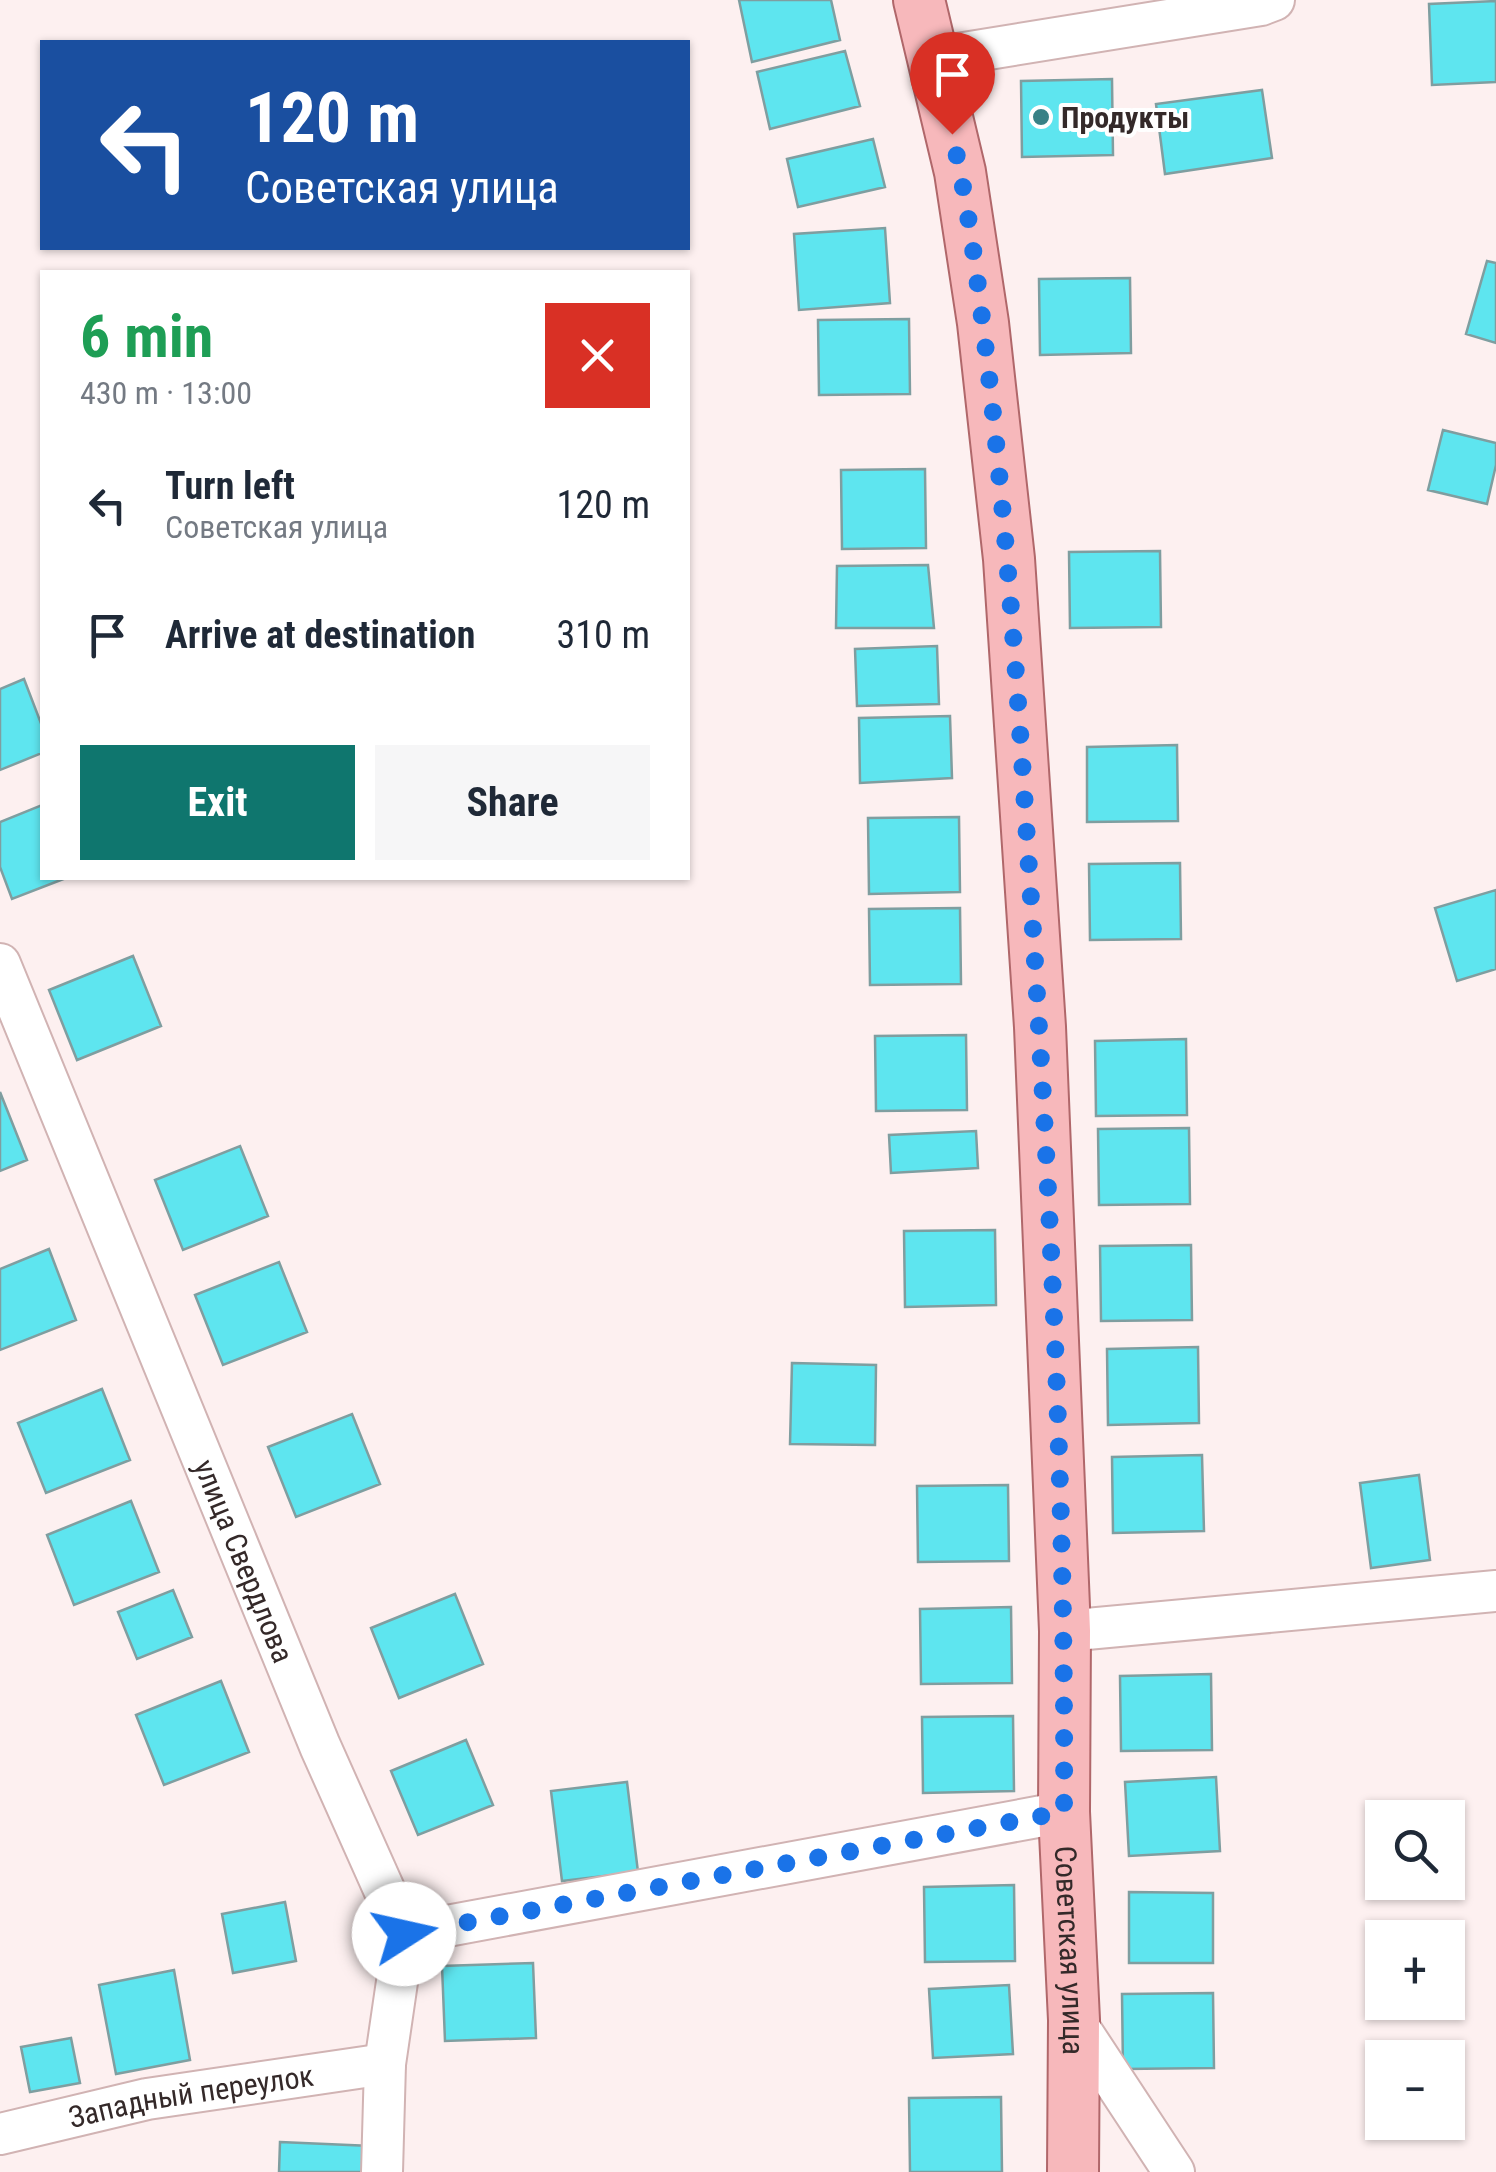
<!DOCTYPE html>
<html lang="en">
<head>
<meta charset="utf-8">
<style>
	:root { --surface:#fff; --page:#f6f6f7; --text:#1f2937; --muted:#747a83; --accent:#0f766e }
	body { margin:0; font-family:"Roboto Condensed",sans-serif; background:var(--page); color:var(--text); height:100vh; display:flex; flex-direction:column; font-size:38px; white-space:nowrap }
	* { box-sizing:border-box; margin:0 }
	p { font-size:32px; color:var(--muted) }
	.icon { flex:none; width:55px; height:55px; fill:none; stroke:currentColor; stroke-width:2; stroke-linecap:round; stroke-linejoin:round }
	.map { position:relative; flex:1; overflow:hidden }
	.details { position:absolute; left:40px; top:270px; width:650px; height:610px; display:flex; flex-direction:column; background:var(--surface); border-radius:0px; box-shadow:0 2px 8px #0004 }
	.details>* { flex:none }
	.guide { position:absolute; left:40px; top:40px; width:650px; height:210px; border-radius:0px; box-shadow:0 2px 8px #0004; background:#1a4fa0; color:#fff; overflow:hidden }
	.tools { position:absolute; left:1365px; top:1800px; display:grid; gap:20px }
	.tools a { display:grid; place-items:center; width:100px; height:100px; border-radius:0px; background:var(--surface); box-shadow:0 2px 8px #0004; font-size:50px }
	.pin { position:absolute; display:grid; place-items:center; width:85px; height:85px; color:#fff; margin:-102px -42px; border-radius:50% 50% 50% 0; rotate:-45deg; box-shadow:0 0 10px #0007 }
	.pin .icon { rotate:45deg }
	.me { position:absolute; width:110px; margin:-55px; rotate:80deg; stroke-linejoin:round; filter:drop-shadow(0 0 8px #0008) }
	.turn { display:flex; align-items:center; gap:35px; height:210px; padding:0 40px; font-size:45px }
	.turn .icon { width:130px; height:130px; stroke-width:2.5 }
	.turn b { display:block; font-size:70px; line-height:85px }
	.round { display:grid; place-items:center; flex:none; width:105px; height:105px; border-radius:0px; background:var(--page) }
	.overview { display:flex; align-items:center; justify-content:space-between; height:170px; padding:0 40px }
	h1 { font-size:60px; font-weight:700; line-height:75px; color:#1e9e55 }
	.cta { display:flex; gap:20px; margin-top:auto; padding:20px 40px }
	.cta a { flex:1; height:115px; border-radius:0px; background:var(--accent); color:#fff; font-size:40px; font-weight:700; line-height:115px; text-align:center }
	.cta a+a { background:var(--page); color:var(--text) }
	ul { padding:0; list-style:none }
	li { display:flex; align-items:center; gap:30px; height:130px; padding:0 40px }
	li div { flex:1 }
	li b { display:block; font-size:38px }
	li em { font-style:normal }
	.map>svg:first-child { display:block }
	.building { fill:#5ee5ef; stroke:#7f9ea0; stroke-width:2.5 }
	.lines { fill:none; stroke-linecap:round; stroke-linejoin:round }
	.minor-casing { stroke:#d1b3b3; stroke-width:44 }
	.major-casing { stroke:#b0676a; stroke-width:54 }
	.minor { stroke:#fff; stroke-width:40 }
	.major { stroke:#f7b8bb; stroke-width:50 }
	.route { stroke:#1a73e8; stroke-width:18; stroke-dasharray:0 32.4 }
	.poi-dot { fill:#388186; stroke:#fff; stroke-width:4 }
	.labels { text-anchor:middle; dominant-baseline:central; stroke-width:8; stroke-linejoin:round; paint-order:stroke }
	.poi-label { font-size:30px; font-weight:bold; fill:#342929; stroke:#fff; text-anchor:start }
	.street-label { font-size:30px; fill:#342929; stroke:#fff }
</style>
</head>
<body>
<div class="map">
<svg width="1496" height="2172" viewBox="0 0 1496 2172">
	<rect width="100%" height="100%" fill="#fdf0f0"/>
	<path class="building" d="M739 0H831L840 40 752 62Z
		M1496 1V82L1432 85 1429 4Z
		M845 51 860 106 770 129 757 72Z
		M1112 79 1113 155 1022 157 1021 81Z
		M1262 90 1272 158 1165 174 1156 104Z
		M873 139 885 187 798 207 787 159Z
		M885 228 890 303 799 310 794 234Z
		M1487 261 1496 263V343L1466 334Z
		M1130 278 1131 353 1040 355 1039 279Z
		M909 319 910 394 819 395 818 320Z
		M1443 430 1496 443V465L1487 504 1428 490Z
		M925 469 926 548 842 549 841 470Z
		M1160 551 1161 627 1070 628 1069 552Z
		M928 565 934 628H836L837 566Z
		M937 646 939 704 857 706 855 649Z
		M24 679 42 726V753L0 770V689Z
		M950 716 952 778 860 783 859 718Z
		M1177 745 1178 821 1087 822V747Z
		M42 805V878H66L12 899 0 867V822Z
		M959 817 960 892 869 894 868 818Z
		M1180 863 1181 939 1090 940 1089 864Z
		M1496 890V969L1457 981 1435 908Z
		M960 908 961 984 870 985 869 909Z
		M133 956 161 1026 77 1060 49 990Z
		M966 1035 967 1110 876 1111 875 1036Z
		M1186 1039 1187 1115 1096 1116 1095 1041Z
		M0 1092 27 1160 0 1171Z
		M1189 1128 1190 1204 1099 1205 1098 1129Z
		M976 1131 978 1168 891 1173 889 1135Z
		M240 1146 268 1216 183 1250 155 1180Z
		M995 1230 996 1305 905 1307 904 1231Z
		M1191 1245 1192 1320 1101 1321 1100 1246Z
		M49 1249 76 1320 0 1350V1269Z
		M279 1262 307 1332 223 1365 195 1295Z
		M1198 1347 1199 1423 1108 1425 1107 1349Z
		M792 1363 876 1365 875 1445 790 1444Z
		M102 1389 130 1460 46 1493 18 1423Z
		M352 1414 380 1484 296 1517 268 1447Z
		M1202 1455 1204 1531 1113 1533 1112 1457Z
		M1419 1475 1430 1560 1371 1568 1360 1483Z
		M1008 1485 1009 1561 918 1562 917 1486Z
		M131 1501 159 1572 74 1605 47 1535Z
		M173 1590 192 1637 137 1659 118 1612Z
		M455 1594 483 1664 399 1698 371 1628Z
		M1011 1607 1012 1683 921 1684 920 1609Z
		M1211 1674 1212 1750 1121 1751 1120 1676Z
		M221 1681 249 1752 164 1785 136 1715Z
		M1013 1716 1014 1791 923 1793 922 1717Z
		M466 1740 493 1805 418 1835 391 1771Z
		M1216 1777 1220 1851 1129 1856 1125 1782Z
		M627 1782 638 1872 562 1881 551 1791Z
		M1014 1885 1015 1961 925 1962 924 1887Z
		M1129 1892 1213 1893V1963H1129Z
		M285 1902 296 1961 233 1973 222 1914Z
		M533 1963 536 2038 445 2041 442 1966Z
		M174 1970 190 2060 116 2074 99 1985Z
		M1009 1985 1013 2054 933 2058 929 1989Z
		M1213 1993 1214 2068 1123 2069 1122 1994Z
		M71 2038 80 2083 30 2092 21 2047Z
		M1001 2097 1002 2172H910L909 2098Z
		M280 2142 371 2146 370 2172H279Z"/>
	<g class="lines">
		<g class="minor-casing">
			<g id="minor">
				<path d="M933 58 1261 5 1274 0"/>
				<path id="s1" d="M0 964 320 1746 404 1934 385 2064 382 2172"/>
				<path d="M1065 1631 1496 1591"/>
				<path d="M404 1934 1064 1812"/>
				<path d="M1074 2020 1174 2172"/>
				<path id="s2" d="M0 2134 147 2099 385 2064"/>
			</g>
		</g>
		<g class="major-casing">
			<g id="major">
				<path id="s3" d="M919 0 960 172 983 323 1009 559 1040 1027 1065 1631 1064 1812 1074 2020 1073 2172"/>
			</g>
		</g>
		<use href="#minor" class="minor"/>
		<use href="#major" class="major"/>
	</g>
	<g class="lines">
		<path class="route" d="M404 1934 1064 1812C1066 1483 1048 1152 1026 823 1017 677 1006 531 990 385 980 301 971 216 952 134"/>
	</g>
	<circle class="poi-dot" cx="1041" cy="117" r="10"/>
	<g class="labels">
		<g class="poi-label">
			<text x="1061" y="117">Продукты</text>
		</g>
		<g class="street-label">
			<text stroke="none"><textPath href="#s1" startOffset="645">улица Свердлова</textPath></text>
			<text stroke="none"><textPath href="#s3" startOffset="1960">Советская улица</textPath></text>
			<text stroke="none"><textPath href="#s2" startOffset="195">Западный переулок</textPath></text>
		</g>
	</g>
</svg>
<div class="tools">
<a><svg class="icon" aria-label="search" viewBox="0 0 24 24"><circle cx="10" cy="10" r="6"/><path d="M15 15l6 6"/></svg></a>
<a>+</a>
<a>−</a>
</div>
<div class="pin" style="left:952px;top:134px;background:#d93025"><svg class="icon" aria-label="arrive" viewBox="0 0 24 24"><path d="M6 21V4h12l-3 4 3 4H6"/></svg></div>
<svg class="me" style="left:404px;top:1934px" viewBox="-20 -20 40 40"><circle r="19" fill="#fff"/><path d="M0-13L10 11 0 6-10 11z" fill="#1a73e8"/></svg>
<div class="guide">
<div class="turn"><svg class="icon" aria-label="left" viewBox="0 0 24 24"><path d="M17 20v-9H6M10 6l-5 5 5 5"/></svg><div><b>120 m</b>Советская улица</div></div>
</div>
<section class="details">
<div class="overview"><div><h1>6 min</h1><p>430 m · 13:00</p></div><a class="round" style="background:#d93025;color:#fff"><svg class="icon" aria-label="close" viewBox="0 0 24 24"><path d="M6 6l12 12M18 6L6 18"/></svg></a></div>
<ul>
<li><svg class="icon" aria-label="left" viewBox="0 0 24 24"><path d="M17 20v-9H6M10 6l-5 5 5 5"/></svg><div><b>Turn left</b><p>Советская улица</p></div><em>120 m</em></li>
<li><svg class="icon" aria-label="arrive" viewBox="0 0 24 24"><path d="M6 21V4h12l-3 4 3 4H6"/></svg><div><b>Arrive at destination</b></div><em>310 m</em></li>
</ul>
<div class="cta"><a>Exit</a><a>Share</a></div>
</section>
</div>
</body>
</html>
